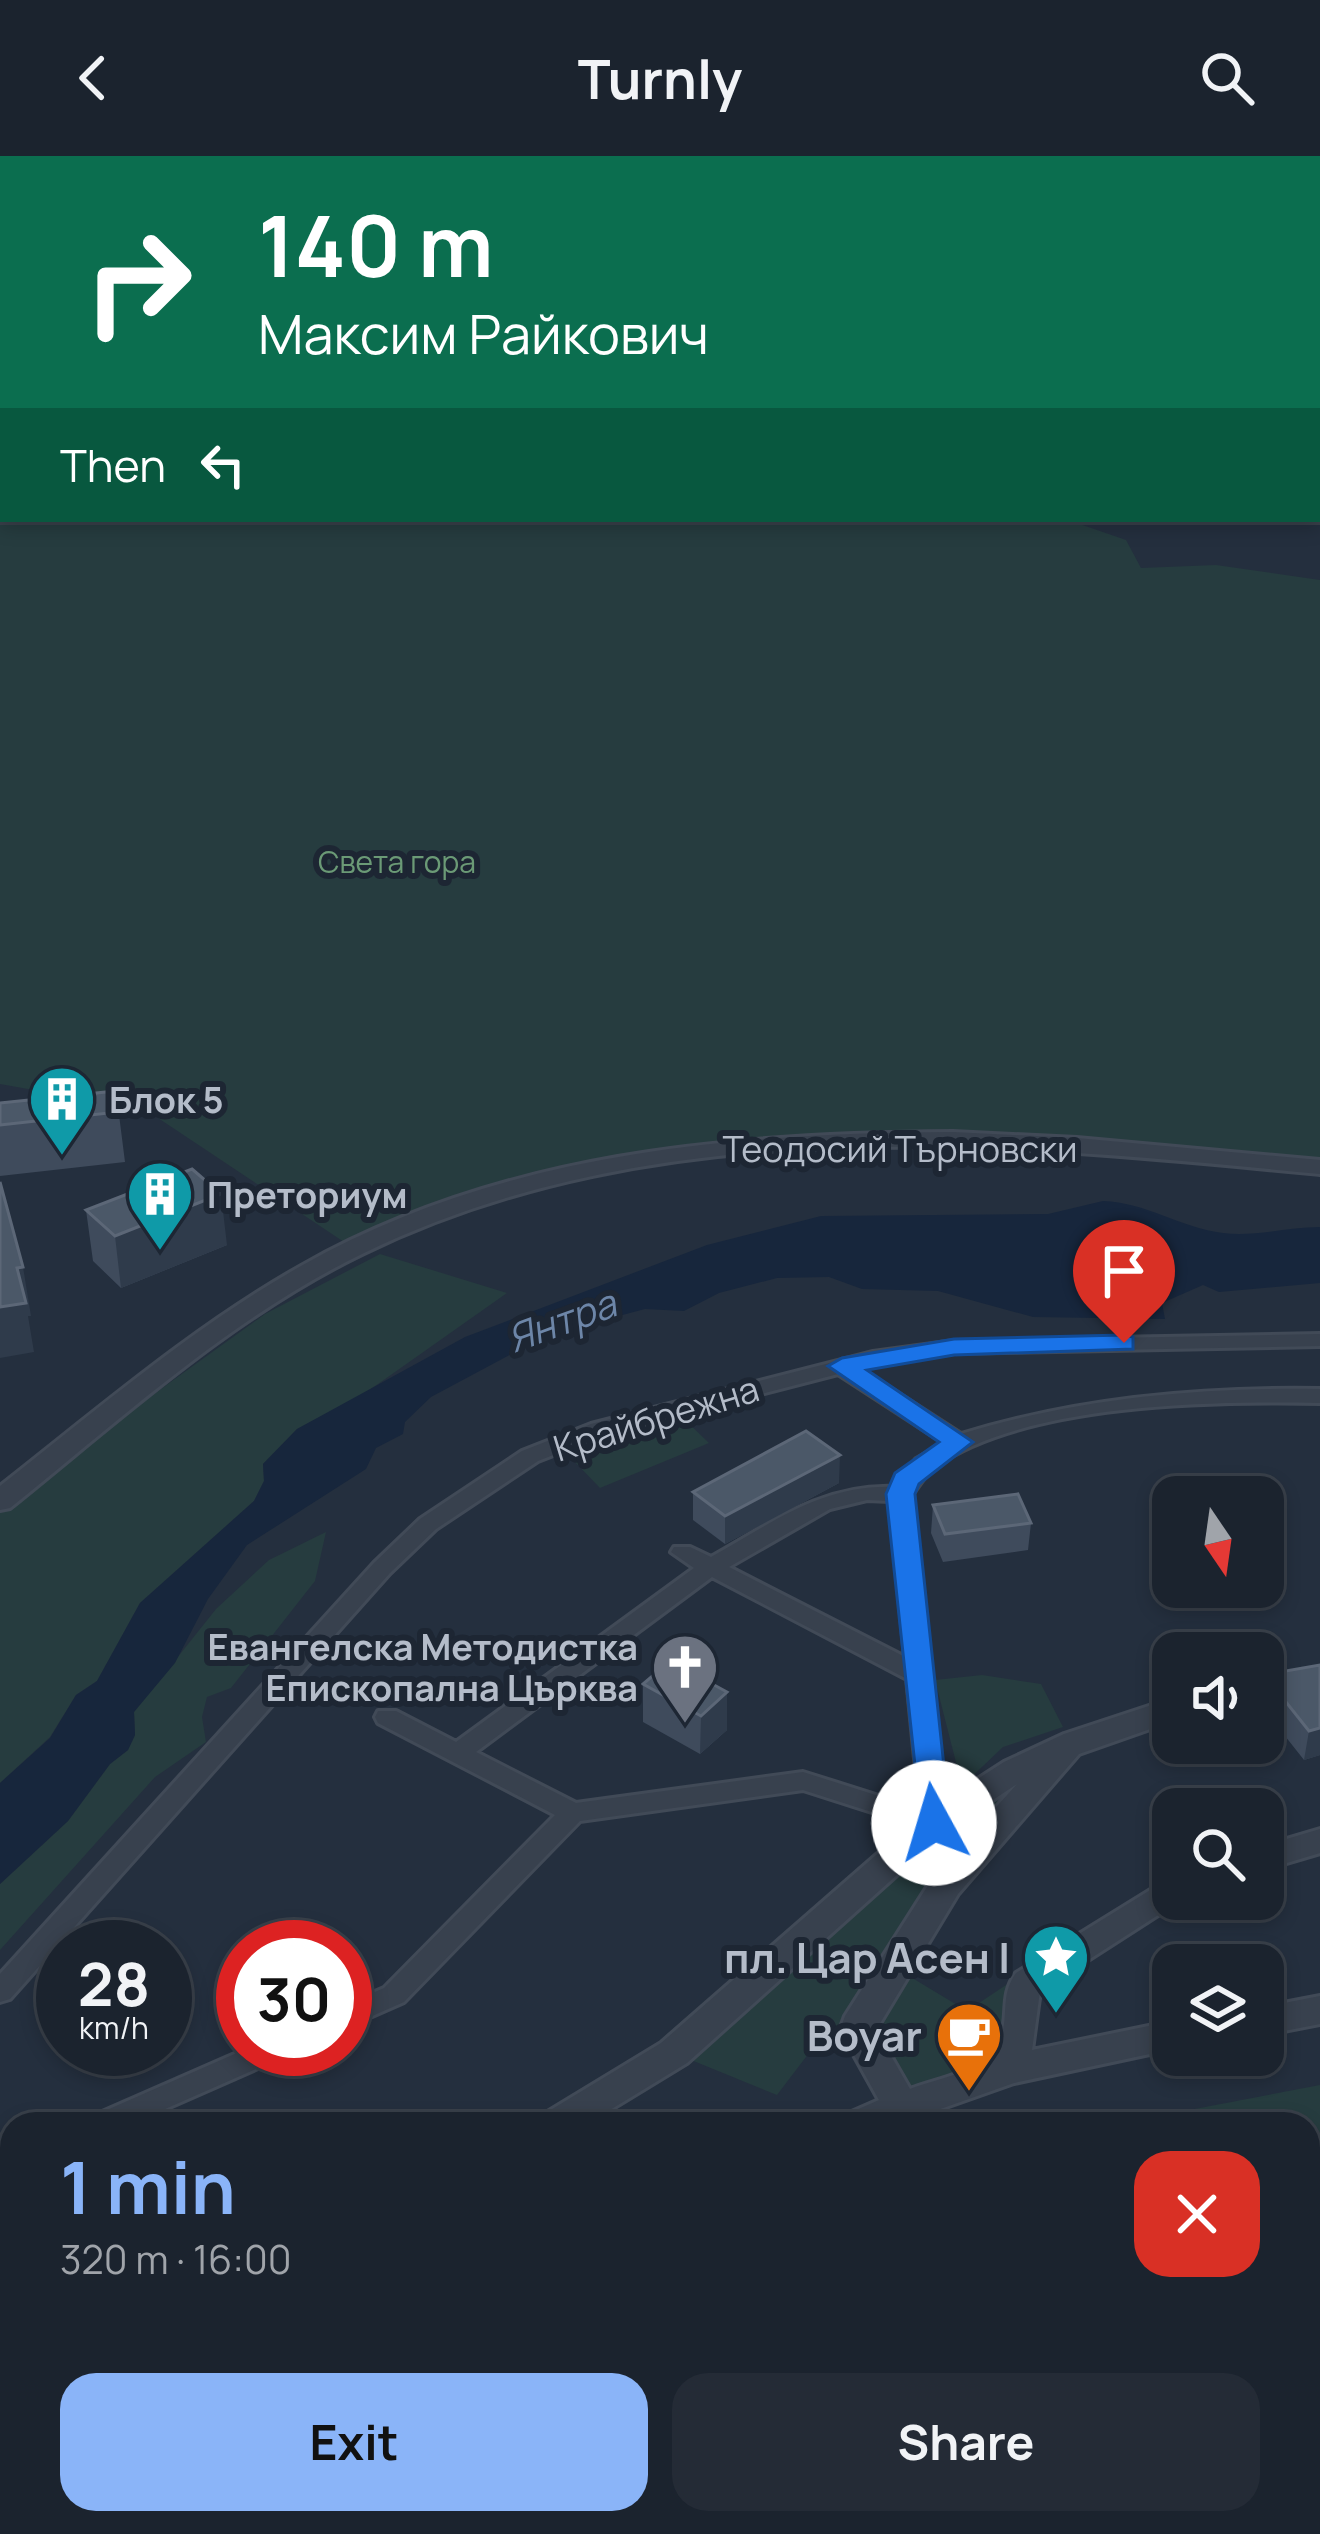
<!DOCTYPE html>
<html lang="en">
<head>
<meta charset="utf-8">
<style>
	:root { --surface:#1b232e; --page:#242b36; --text:#f1f3f6; --muted:#a0a4aa; --line:#39404a; --accent:#8ab4f8 }
	body { margin:0; font-family:Manrope,sans-serif; background:var(--page); color:var(--text); height:100vh; display:flex; flex-direction:column; font-size:45px; white-space:nowrap }
	* { box-sizing:border-box; margin:0 }
	p { font-size:39px; color:var(--muted) }
	.icon { flex:none; width:66px; height:66px; fill:none; stroke:currentColor; stroke-width:2; stroke-linecap:round; stroke-linejoin:round }
	.map { position:relative; flex:1; overflow:hidden }
	.drawer { position:absolute; left:0px; top:1956px; width:1320px; height:423px; display:flex; flex-direction:column; background:var(--surface); border-radius:36px 36px 0 0; box-shadow:0 6px 18px #0003,0 0 0 3px var(--line) }
	.drawer>* { flex:none }
	.banner { position:absolute; left:0px; top:0px; width:1320px; height:366px; box-shadow:0 6px 18px #0003,0 0 0 3px var(--line); background:#0b6e4f; color:#fff; overflow:hidden }
	.needle { width:78px; rotate:167deg }
	.fabs { position:absolute; left:1152px; top:1320px; display:grid; gap:24px }
	.fabs a { display:grid; place-items:center; width:132px; height:132px; border-radius:24px; background:var(--surface); box-shadow:0 6px 18px #0003,0 0 0 3px var(--line); font-size:60px }
	.speed { position:absolute; left:36px; top:1764px; display:flex; gap:24px; font-size:60px; font-weight:700; text-align:center }
	.speed>* { display:grid; place-content:center; width:156px; height:156px; border-radius:50%; background:var(--surface); box-shadow:0 6px 18px #0003,0 0 0 3px var(--line); line-height:1 }
	.speed small { font-size:30px; font-weight:400 }
	.speed .limit { border:18px solid #d22; background:#fff; color:#111 }
	.pin { position:absolute; display:grid; place-items:center; width:102px; height:102px; color:#fff; margin:-123px -51px; border-radius:50% 50% 50% 0; rotate:-45deg; box-shadow:0 0 12px #0007 }
	.pin .icon { rotate:45deg }
	.me { position:absolute; width:132px; margin:-66px; rotate:354deg; stroke-linejoin:round; filter:drop-shadow(0 0 9px #0008) }
	.turn { display:flex; align-items:center; gap:42px; height:252px; padding:0 60px; font-size:54px }
	.turn .icon { width:156px; height:156px; stroke-width:2.5 }
	.turn b { display:block; font-size:84px; line-height:102px }
	.then { display:flex; align-items:center; height:114px; padding:0 60px; background:#0003; gap:24px; font-size:45px }
	.round { display:grid; place-items:center; flex:none; width:126px; height:126px; border-radius:36px; background:var(--page) }
	.summary { display:flex; align-items:center; justify-content:space-between; height:204px; padding:0 60px }
	h1 { font-size:72px; font-weight:700; line-height:90px; color:var(--accent) }
	.button { display:flex; gap:24px; margin-top:auto; padding:24px 60px }
	.button a { flex:1; height:138px; border-radius:36px; background:var(--accent); color:#111; font-size:48px; font-weight:700; line-height:138px; text-align:center }
	.button a+a { background:var(--page); color:var(--text) }
	header { display:flex; justify-content:space-between; align-items:center; height:156px; padding:0 60px; background:var(--surface); font-size:54px; font-weight:700 }
	.map>svg:first-child { display:block }
	.green { fill:#263c3f }
	.water { fill:#17263c }
	.lines { fill:none; stroke-linecap:round; stroke-linejoin:round }
	.pedestrian-casing { stroke:#414a57; stroke-width:6 }
	.minor-casing { stroke:#414a57; stroke-width:6 }
	.tertiary-casing { stroke:#414a57; stroke-width:6 }
	.primary-casing { stroke:#414a57; stroke-width:6 }
	.pedestrian { fill:#38414e; fill-rule:evenodd }
	.minor { fill:#38414e; fill-rule:evenodd }
	.tertiary { fill:#38414e; fill-rule:evenodd }
	.primary { fill:#56606e; fill-rule:evenodd }
	.wall { fill:#3f4b5c }
	.shaded-wall { fill:#2f3b4b }
	.building { fill:#4b5868; stroke:#5c6777; stroke-width:3 }
	.route { fill:#1a73e8; stroke:#114b97; stroke-width:3 }
	.labels { text-anchor:middle; dominant-baseline:central; stroke-width:12; stroke-linejoin:round; paint-order:stroke }
	.far-park-label { font-size:30px; fill:#6b9a76; stroke:#1d2633 }
	.poi-label { font-size:36px; font-weight:bold; fill:#b4bcc9; stroke:#1d2633; text-anchor:start }
	.street-label { font-size:36px; fill:#b4bcc9; stroke:#1d2633 }
	.water-label { font-size:39px; font-style:italic; fill:#6d86a8; stroke:#1d2633 }
	.near-poi-label { font-size:42px; font-weight:bold; fill:#b4bcc9; stroke:#1d2633; text-anchor:end }
</style>
</head>
<body>
<header><svg class="icon" aria-label="back" viewBox="0 0 24 24"><path d="M15 5l-7 7 7 7"/></svg>Turnly<svg class="icon" aria-label="search" viewBox="0 0 24 24"><circle cx="10" cy="10" r="6"/><path d="M15 15l6 6"/></svg></header>
<div class="map">
<svg width="1320" height="2378" viewBox="0 0 1320 2378">
	<rect width="100%" height="100%" fill="#242f3e"/>
	<path class="green" d="M0 0H1320V239L1317 3H3L0 269Z
		M0 287 3 363H1065L1126 384 1141 412 1216 409 1320 424V1011L1131 991 724 990 498 1032 353 1092 146 954 0 928Z
		M380 1098 507 1137 361 1240 297 1273 263 1308 264 1325 254 1345 140 1447 97 1525 76 1539 50 1581 0 1627V1349L265 1158Z
		M682 1261 709 1287 600 1332 574 1305Z
		M326 1376 315 1425 231 1532 207 1541 202 1561 206 1586 155 1621 0 1794V1728L68 1665 110 1608 128 1594 135 1579 134 1556 216 1453 269 1404Z
		M982 1519 1041 1528 1063 1571 1003 1591 962 1630 935 1524Z
		M1075 1586 983 1683 904 1817 967 1855 1021 1819 1018 1887 901 1950 858 1874 812 1893 777 1939 674 1897 910 1687Z
		M1320 1929V2054L1308 2059V1968H1116Z
		M12 2297V2367H80L58 2378H0V2300Z
		M154 2367H739L718 2378H133Z"/>
	<path class="water" d="M1103 1045C1145 1046 1181 1072 1223 1077 1255 1081 1288 1071 1320 1071V1127L1219 1136 1203 1129 1162 1147 1165 1163 1033 1161 938 1135 862 1133 829 1121 777 1122 719 1137 684 1155 645 1153 547 1179 431 1241 405 1266 403 1278 376 1292 366 1313 247 1389 208 1443 175 1507 134 1556 135 1579 128 1594 110 1608 68 1665 0 1728V1627L50 1582 76 1539 97 1525 140 1447 254 1345 264 1325 263 1308 297 1273 465 1181 707 1089 821 1060 1048 1058Z
		M1320 2054V2184L1308 2187V2059Z
		M739 2367H1029L1010 2378H718Z"/>
	<g class="lines">
		<g class="pedestrian-casing">
			<path id="pedestrian" d="M133 2367H171C163 2378 140 2378 123 2378L127 2370Z"/>
		</g>
		<g class="minor-casing">
			<path id="minor" d="M3 236V244L0 245V237Z
				M0 258H3V266H0Z
				M1320 1178V1190L954 1197 859 1212 961 1278C1078 1242 1198 1231 1320 1233V1247C1212 1245 1027 1247 936 1310 926 1317 919 1329 912 1339L947 1667 943 1674 934 1676 803 1634 580 1665 404 1846 345 1872V1849L384 1832 555 1659 378 1567 375 1561 378 1555H396L456 1586 694 1412 671 1396 674 1391H690L711 1401C772 1367 822 1328 895 1331L916 1303 944 1287 838 1218 607 1278 538 1305 436 1373 390 1417 10 1843 0 1846V1818L374 1407 420 1363 522 1295 591 1268 873 1196 954 1185ZM867 1344 890 1345 905 1501 729 1411 830 1353ZM712 1421 907 1523 920 1653 803 1616 576 1647 476 1596Z
				M246 1893H287L283 1901 131 1968H89L93 1960Z
				M1320 2353V2378H1250L1256 2367H1308V2356Z"/>
		</g>
		<g class="tertiary-casing">
			<path id="tertiary" d="M953 976 1077 982 1320 1004V1018C1002 987 661 953 364 1097 233 1160 122 1262 10 1352L0 1354V1330C97 1254 193 1171 301 1110 500 997 729 977 953 976Z
				M1173 1542V1565L1079 1598 958 1738 876 1874 910 1933C940 1921 989 1916 1001 1882 1009 1858 1000 1839 1016 1817L1173 1720V1743H1183L1040 1835 1032 1894 1173 1865V1893L1014 1927 898 1968H842L847 1958 879 1944 840 1874 845 1860 934 1720 1017 1628 946 1675 687 1907 587 1968H539L544 1958 661 1887 922 1659 1004 1606 1064 1578Z
				M1320 1673V1697L1263 1714V1690Z
				M1320 1840V1868L1263 1879V1851Z
				M12 2132V2166L0 2168V2134Z
				M259 2367H312L307 2378H254Z"/>
		</g>
		<g class="primary-casing">
			<path id="primary" d="M0 278H3V290H0Z"/>
		</g>
		<use href="#pedestrian" class="pedestrian"/>
		<use href="#minor" class="minor"/>
		<use href="#tertiary" class="tertiary"/>
		<use href="#primary" class="primary"/>
	</g>
	<path class="wall" d="M1317 237H1320V286H1317Z
		M116 935 125 1006 0 1020V947Z
		M86 1054 227 1089 121 1132 93 1105Z
		M839 1327 725 1388 693 1364V1336Z
		M933 1349 1031 1367 1028 1394 943 1406 931 1377Z
		M1263 1508 1268 1518 1320 1509V1599L1304 1604 1263 1552Z
		M643 1528 727 1536V1574L700 1598 643 1566Z"/>
	<path class="shaded-wall" d="M221 1038 227 1089 121 1132 115 1080Z
		M23 1111 31 1160H28L34 1196 0 1202V1151L17 1112Z
		M840 1299 839 1327 725 1388V1360Z
		M727 1536V1574L700 1598 701 1560Z
		M1320 1572V1599L1304 1604 1309 1575Z"/>
	<path class="building" d="M1317 237H1320V267H1317Z
		M116 935 118 956 0 969V947Z
		M192 1013 221 1038 115 1080 86 1054Z
		M0 1026 23 1111 17 1112 26 1147 0 1151Z
		M806 1275 840 1299 725 1360 693 1336Z
		M1018 1338 1031 1367 945 1378 933 1349Z
		M670 1505 727 1536 701 1560 643 1528Z
		M1263 1508 1268 1518 1320 1509V1572L1309 1575 1263 1517Z"/>
	<path class="route" d="M1124 1179 1133 1181V1193L954 1199 867 1214 973 1286 919 1328 915 1338 950 1667 945 1675H922L886 1338 895 1317 939 1286 828 1210 842 1202 954 1183Z"/>
	<defs>
		<g id="building-pin" transform="scale(3.45)"><path d="M0 17L-7.5 6A9.5 9.5 0 1 1 7.5 6Z" fill="#0f9aa8" stroke="#1d2633"/><path d="M-4-6H4V6H1V3H-1V6H-4ZM-2.5-4.3h1.7v1.8h-1.7ZM.8-4.3h1.7v1.8H.8ZM-2.5-1h1.7V.8h-1.7ZM.8-1h1.7V.8H.8Z" fill="#fff"/></g>
		<g id="church-pin" transform="scale(3.45)"><path d="M0 17L-7.5 6A9.5 9.5 0 1 1 7.5 6Z" fill="#6b7280" stroke="#1d2633"/><path d="M-1.2-6h2.4v3.5h3.3v2.4h-3.3V6h-2.4V-.1h-3.3v-2.4h3.3Z" fill="#fff"/></g>
		<g id="sight-pin" transform="scale(3.45)"><path d="M0 17L-7.5 6A9.5 9.5 0 1 1 7.5 6Z" fill="#0f9aa8" stroke="#1d2633"/><path d="M0-6L1.8-2.2L6-1.7L2.9 1.2L3.7 5.4L0 3.3L-3.7 5.4L-2.9 1.2L-6-1.7L-1.8-2.2Z" fill="#fff"/></g>
		<g id="cafe-pin" transform="scale(3.45)"><path d="M0 17L-7.5 6A9.5 9.5 0 1 1 7.5 6Z" fill="#e8710a" stroke="#1d2633"/><path d="M-5.5-4.5H6V0H3Q3 3.5 0 3.5H-2.5Q-5.5 3.5-5.5 0ZM3-3.2v2h1.7v-2ZM-6 4.5H4V6H-6Z" fill="#fff"/></g>
	</defs>
	<g fill-rule="evenodd">
		<use href="#building-pin" x="62" y="943"/>
		<use href="#building-pin" x="160" y="1038"/>
		<use href="#church-pin" x="685" y="1511"/>
		<use href="#sight-pin" x="1056" y="1801"/>
		<use href="#cafe-pin" x="969" y="1879"/>
	</g>
	<g class="labels">
		<g class="far-park-label">
			<text x="397" y="705">Света гора</text>
		</g>
		<g class="poi-label">
			<text x="109" y="943">Блок 5</text>
			<text x="207" y="1038">Преториум</text>
			<text x="638" y="1490" text-anchor="end">Евангелска Методистка<tspan x="638" dy="41">Епископална Църква</tspan></text>
		</g>
		<g class="street-label">
			<text x="900" y="992">Теодосий Търновски</text>
			<text transform="translate(656 1262) rotate(-17)">Крайбрежна</text>
		</g>
		<g class="water-label">
			<text transform="translate(561 1164) rotate(-20)">Янтра</text>
		</g>
		<g class="near-poi-label">
			<text x="1010" y="1801">пл. Цар Асен I</text>
			<text x="922" y="1879">Boyar</text>
		</g>
	</g>
</svg>
<div class="fabs">
<a><svg class="needle" viewBox="-14 -14 28 28"><path d="M0-13l5 13h-10z" fill="#e53935"/><path d="M0 13l5-13h-10z" fill="#a0a4aa"/></svg></a>
<a><svg class="icon" aria-label="sound" viewBox="0 0 24 24"><path d="M4 9h4l5-4v14l-5-4H4zM17 9q2 3 0 6"/></svg></a>
<a><svg class="icon" aria-label="search" viewBox="0 0 24 24"><circle cx="10" cy="10" r="6"/><path d="M15 15l6 6"/></svg></a>
<a><svg class="icon" aria-label="layers" viewBox="0 0 24 24"><path d="M12 4l9 5-9 5-9-5zM3 14l9 5 9-5"/></svg></a>
</div>
<div class="speed"><div>28<small>km/h</small></div><div class="limit">30</div></div>
<div class="pin" style="left:1124px;top:1187px;background:#d93025"><svg class="icon" aria-label="arrive" viewBox="0 0 24 24"><path d="M6 21V4h12l-3 4 3 4H6"/></svg></div>
<svg class="me" style="left:934px;top:1667px" viewBox="-20 -20 40 40"><circle r="19" fill="#fff"/><path d="M0-13L10 11 0 6-10 11z" fill="#1a73e8"/></svg>
<div class="banner">
<div class="turn"><svg class="icon" aria-label="right" viewBox="0 0 24 24"><path d="M7 20v-9h11M14 6l5 5-5 5"/></svg><div><b>140 m</b>Максим Райкович</div></div>
<div class="then">Then<svg class="icon" aria-label="left" viewBox="0 0 24 24"><path d="M17 20v-9H6M10 6l-5 5 5 5"/></svg></div>
</div>
<section class="drawer">
<div class="summary"><div><h1>1 min</h1><p>320 m · 16:00</p></div><a class="round" style="background:#d93025;color:#fff"><svg class="icon" aria-label="close" viewBox="0 0 24 24"><path d="M6 6l12 12M18 6L6 18"/></svg></a></div>
<div class="button"><a>Exit</a><a>Share</a></div>
</section>
</div>
</body>
</html>
